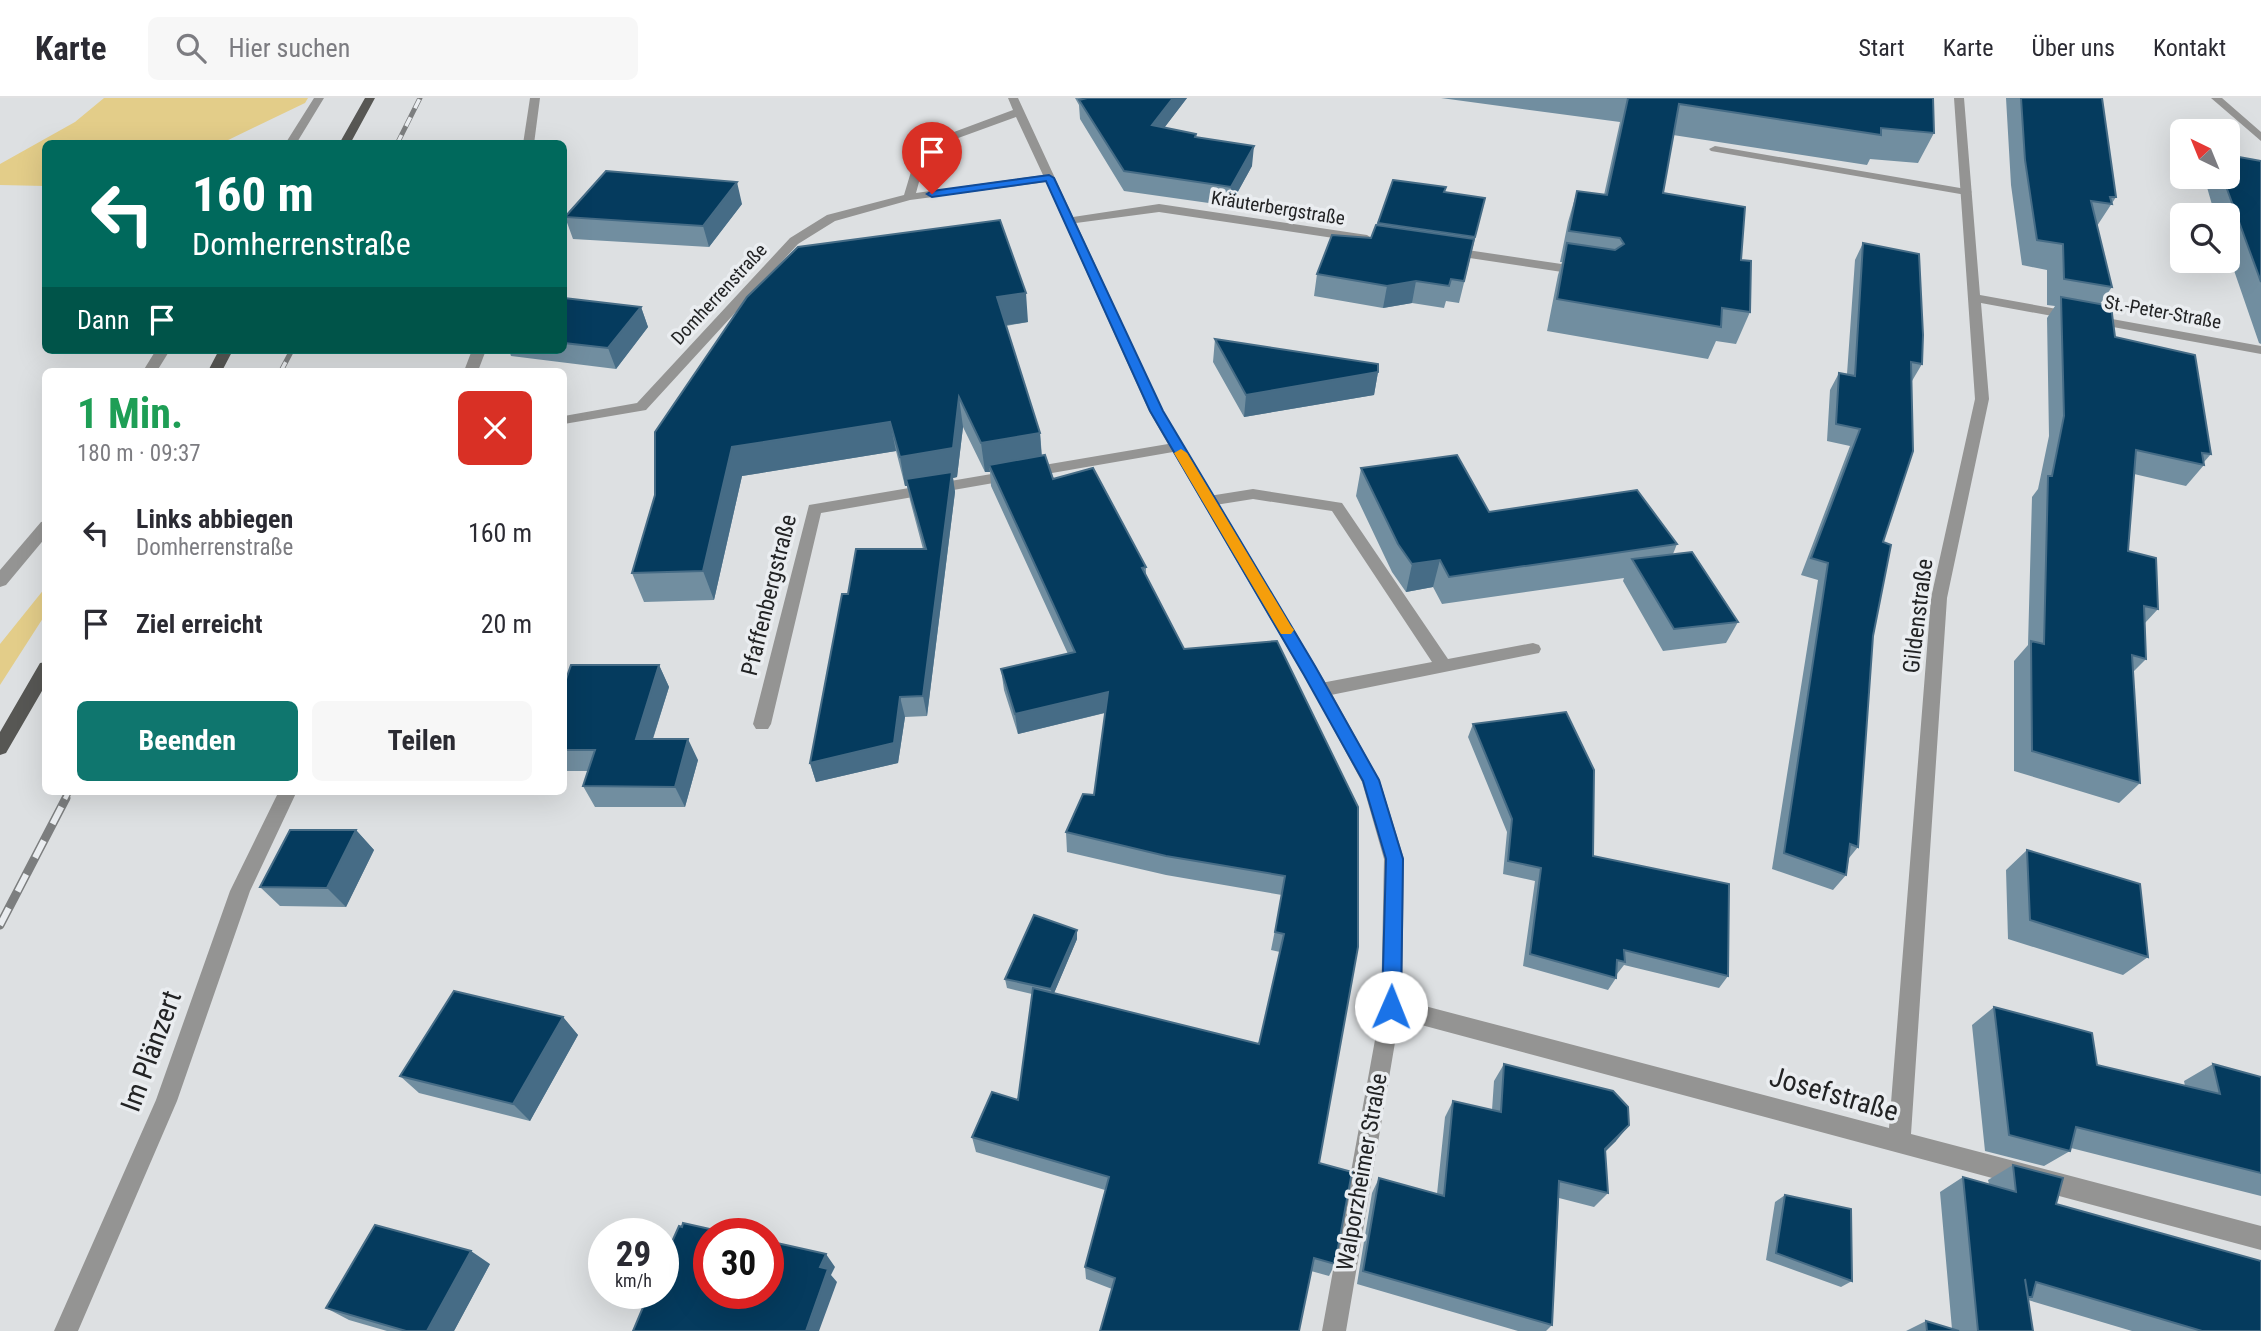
<!DOCTYPE html>
<html lang="de">
<head>
<meta charset="utf-8">
<style>
	:root { --surface:#fff; --page:#f7f7f7; --text:#2b2b33; --muted:#7c7c81; --line:#e1e1e2; --accent:#0f766e }
	body { margin:0; font-family:"Roboto Condensed",sans-serif; background:var(--page); color:var(--text); height:100vh; display:flex; flex-direction:column; font-size:26px; white-space:nowrap }
	* { box-sizing:border-box; margin:0 }
	p { font-size:23px; color:var(--muted) }
	.icon { flex:none; width:38px; height:38px; fill:none; stroke:currentColor; stroke-width:2; stroke-linecap:round; stroke-linejoin:round }
	.map { position:relative; flex:1; overflow:hidden }
	.drawer { position:absolute; left:42px; top:270px; width:525px; height:427px; display:flex; flex-direction:column; background:var(--surface); border-radius:10px; box-shadow:0 7px 28px #0002 }
	.drawer>* { flex:none }
	.top-card { position:absolute; left:42px; top:42px; width:525px; height:214px; border-radius:10px; box-shadow:0 7px 28px #0002; background:#00695c; color:#fff; overflow:hidden }
	.needle { width:46px; rotate:317deg }
	.tools { position:absolute; left:2170px; top:21px; display:grid; gap:14px }
	.tools a { display:grid; place-items:center; width:70px; height:70px; border-radius:10px; background:var(--surface); box-shadow:0 7px 28px #0002; font-size:35px }
	.speed { position:absolute; left:588px; top:1120px; display:flex; gap:14px; font-size:35px; font-weight:700; text-align:center }
	.speed>* { display:grid; place-content:center; width:91px; height:91px; border-radius:50%; background:var(--surface); box-shadow:0 7px 28px #0002; line-height:1 }
	.speed small { font-size:18px; font-weight:400 }
	.speed .limit { border:10px solid #d22; background:#fff; color:#111 }
	.pin { position:absolute; display:grid; place-items:center; width:60px; height:60px; color:#fff; margin:-72px -30px; border-radius:50% 50% 50% 0; rotate:-45deg; box-shadow:0 0 7px #0007 }
	.pin .icon { rotate:45deg }
	.me { position:absolute; width:77px; margin:-38px; rotate:1deg; stroke-linejoin:round; filter:drop-shadow(0 0 5px #0008) }
	.turn { display:flex; align-items:center; gap:24px; height:147px; padding:0 35px; font-size:32px }
	.turn .icon { width:91px; height:91px; stroke-width:2.5 }
	.turn b { display:block; font-size:49px; line-height:60px }
	.then { display:flex; align-items:center; height:66px; padding:0 35px; background:#0003; gap:14px; font-size:26px }
	.round { display:grid; place-items:center; flex:none; width:74px; height:74px; border-radius:10px; background:var(--page) }
	.overview { display:flex; align-items:center; justify-content:space-between; height:119px; padding:0 35px }
	h1 { font-size:42px; font-weight:700; line-height:52px; color:#1e9e55 }
	.primary-button { display:flex; gap:14px; margin-top:auto; padding:14px 35px }
	.primary-button a { flex:1; height:80px; border-radius:10px; background:var(--accent); color:#fff; font-size:28px; font-weight:700; line-height:80px; text-align:center }
	.primary-button a+a { background:var(--page); color:var(--text) }
	ul { padding:0; list-style:none }
	li { display:flex; align-items:center; gap:21px; height:91px; padding:0 35px }
	li div { flex:1 }
	li b { display:block; font-size:26px }
	li em { font-style:normal }
	header { display:flex; align-items:center; gap:42px; box-sizing:border-box; height:98px; padding:0 35px; background:var(--surface); border-bottom:2px solid var(--line) }
	header strong { font-size:33px }
	nav { display:flex; gap:38px; margin-inline-start:auto; font-size:24px }
	.search { width:490px; height:63px; background:var(--page); display:flex; align-items:center; gap:18px; box-sizing:border-box; padding:0 24px; border-radius:10px; color:var(--muted); font-size:26px }
	.map>svg:first-child { display:block }
	.green { fill:#e3cd89 }
	.lines { fill:none; stroke-linecap:round; stroke-linejoin:round }
	.service { fill:#949493; fill-rule:evenodd }
	.minor { fill:#949493; fill-rule:evenodd }
	.primary { fill:#575754; fill-rule:evenodd }
	.rail-far2-casing { stroke:#7c7e7f; stroke-width:5 }
	.rail-far1-casing { stroke:#7c7e7f; stroke-width:7 }
	.rail-casing { stroke:#7c7e7f; stroke-width:9 }
	.rail-far2 { stroke:#eaedf0; stroke-width:3.5; stroke-dasharray:10; stroke-linecap:butt }
	.rail-far1 { stroke:#eaedf0; stroke-width:4.5; stroke-dasharray:14; stroke-linecap:butt }
	.rail { stroke:#eaedf0; stroke-width:6; stroke-dasharray:19; stroke-linecap:butt }
	.wall { fill:#718ea0 }
	.shaded-wall { fill:#466c86 }
	.building { fill:#053b5e; stroke:#466c86; stroke-width:2 }
	.route { fill:#1a73e8; stroke:#114b97; stroke-width:2 }
	.slow { fill:#f59e0b }
	.labels { text-anchor:middle; dominant-baseline:central; stroke-width:7; stroke-linejoin:round; paint-order:stroke }
	.far-street-label { font-size:19px; fill:#222324; stroke:#eaedf0 }
	.street-label { font-size:23px; fill:#222324; stroke:#eaedf0 }
	.near-street-label { font-size:28px; fill:#222324; stroke:#eaedf0 }
</style>
</head>
<body>
<header>
<strong>Karte</strong>
<div class="search"><svg class="icon" aria-label="search" viewBox="0 0 24 24"><circle cx="10" cy="10" r="6"/><path d="M15 15l6 6"/></svg>Hier suchen</div>
<nav><a>Start</a><a>Karte</a><a>Über uns</a><a>Kontakt</a></nav>
</header>
<div class="map">
<svg width="2261" height="1233" viewBox="0 0 2261 1233">
	<rect width="100%" height="100%" fill="#dde0e2"/>
	<path class="green" d="M104 0H308L305 5 222 45 46 46 45 88 0 87V66L75 24Z
		M45 490V517L0 587V546Z"/>
	<g class="lines">
		<path class="service" d="M1715 48 1966 91 1972 94 1966 97 1711 53 1709 51Z
			M1253 391 1342 405 1448 561 1533 545 1539 547 1541 551 1539 555 1321 599 1315 597 1312 592 1315 587 1321 585 1432 564 1332 413 1253 401 1209 408 1201 403 1209 398Z"/>
		<path class="minor" d="M314 0H324L296 46H285Z
			M530 0H540L534 46H523Z
			M1008 0H1018L1073 119 1159 106 1367 137 1373 141 1367 145 1159 114 1076 125 1163 313 1327 587 1380 683 1404 761 1402 902 1889 1030 1931 500 1975 301 1954 0H1964L1980 197 2261 248V256L1981 205 1989 301 1947 500 1911 1036 2261 1128V1152L1399 921 1346 1233H1322L1381 909 1384 761 1362 684 1315 597 1173 354 821 415 771 626 768 631H756L753 626 809 407 1168 346 1149 313 1046 84 910 102 835 123 798 146 646 312 564 326V318L637 305 790 140 827 117 904 97 919 47 1013 12ZM1016 19 1043 77 916 95 928 51Z
			M2211 0H2222L2261 34V43Z
			M1447 149 1582 169 1588 173 1582 177 1443 156V150Z
			M156 252H170L157 273H143Z
			M472 252H486L478 273H464Z
			M46 423V439L6 487 0 489V472L41 424Z
			M279 693H297L250 793 177 1003 78 1233H54L156 1002 230 793Z"/>
		<path class="primary" d="M365 0H375L350 46H339Z
			M219 252H233L222 273H208Z
			M46 564V586L6 655 0 657V634L40 565Z"/>
		<g class="rail-far2-casing">
			<path id="rail-far2" d="M397 46 420 0
				M281 273 292 252"/>
		</g>
		<g class="rail-far1-casing">
			<path id="rail-far1" d="M65 701 69 693"/>
		</g>
		<g class="rail-casing">
			<path id="rail" d="M0 827 66 700"/>
		</g>
		<use href="#rail-far2" class="rail-far2"/>
		<use href="#rail-far1" class="rail-far1"/>
		<use href="#rail" class="rail"/>
	</g>
	<path class="wall" d="M1075 0H1187L1164 30 1196 36V39L1252 68 1230 108 1124 93 1080 21 1079 7Z
		M1441 0H1933L1934 35 1918 65 1870 61 1867 67 1673 37 1663 95 1741 162 1750 214 1736 246 1716 243 1708 261 1547 233 1558 177 1562 164H1560L1568 124 1577 93 1604 97 1620 24Z
		M2006 0H2102L2116 99 2097 128 2112 189 2100 206 2115 239 2211 356 2204 364V367L2186 388 2134 376 2128 453 2158 511 2145 525 2146 561 2133 574 2140 685 2119 705 2014 673V563L2028 547 2032 399 2038 391 2049 338 2047 220 2055 208 2047 207V172L2022 167 2011 87Z
		M2261 63V246L2259 245 2228 155V117H2215L2204 79H2228Z
		M1485 100 1459 205 1446 203 1444 210 1412 205 1383 210 1314 198 1317 176 1371 140 1378 125Z
		M742 106 709 149 573 141 565 119Z
		M1863 145 1922 266 1912 283 1883 444 1873 538 1858 749 1849 760 1846 777 1833 792 1772 771 1818 482 1801 477 1850 348 1827 343 1830 292 1839 275 1847 276 1855 162Z
		M747 199 1028 224 1006 228 1040 335 1042 358 1053 381 1146 469V478L1184 551 1277 543 1319 1065 1335 1166 1329 1178 1311 1173 1112 1191 1086 1181 1085 1169 1105 1092 976 1054 972 1039 1018 1002 1032 896 1007 890 1005 881 1077 832V841L1054 895 1259 946 1280 854 1271 852 1282 797 1166 777 1067 754 1066 734 1094 697 1105 615 1018 636 1004 592 1001 571 1068 556 991 388 990 374H985L963 329 957 379 953 380 955 394 927 618 905 619 898 665 816 684 810 665 848 496 923 451 910 402 907 388H905L896 353 742 378 714 502 644 504 632 475Z
		M564 200 641 209 648 229 616 271 511 258 509 252H564Z
		M1215 241 1378 274 1374 297 1244 319 1213 264Z
		M1361 370 1489 414 1677 446 1673 456 1738 524 1726 545 1663 553 1623 483 1624 480 1442 506 1433 489 1406 494 1392 474 1356 398Z
		M659 567 669 589 653 641 698 662 685 709H595L583 688 588 673H564V587Z
		M1473 626 1593 758 1728 878 1719 890 1624 867 1617 876H1616V880L1608 892 1523 868 1535 783 1503 776 1507 734 1468 639Z
		M356 732 374 752 346 809 280 808 260 789Z
		M2027 752 2148 859 2123 877 2008 841 2006 772Z
		M1994 909 2097 967 2185 988 2184 983 2213 966 2261 979V1098L2071 1050 2070 1053 2044 1068 1985 1053 1972 927Z
		M563 919 578 937 530 1023 419 995 400 978Z
		M1504 966 1616 1043 1605 1053 1608 1095 1594 1109 1559 1100 1552 1227 1546 1233H1518L1357 1186 1372 1095 1379 1080 1437 1096 1445 1019 1453 1003 1492 1012 1494 983Z
		M2013 1067 2056 1106 2261 1233H2132L2028 1202 2033 1233H1906L1926 1223 1952 1231 1940 1094 1963 1079 1989 1086 1988 1082Z
		M1785 1097 1852 1183 1841 1189 1766 1162 1775 1104Z
		M490 1166 454 1233H387L349 1222 326 1210Z"/>
	<path class="shaded-wall" d="M1173 0H1187L1151 47 1152 27Z
		M1254 48 1252 68 1230 108 1231 89Z
		M737 84 742 106 709 149 703 128Z
		M1416 183 1412 205 1383 210 1387 188Z
		M1026 195 1028 224 999 228 997 199Z
		M641 209 648 229 616 271 608 250Z
		M1378 274 1374 297 1244 319 1246 297Z
		M959 299 963 329 957 379 953 380 955 394 927 618 923 598 951 380 906 381 907 388H905L900 359Z
		M890 324 896 353 742 378 714 502 703 473 732 349Z
		M1040 335 1042 365 989 367 990 374H985L981 345Z
		M1440 462 1433 489 1406 494 1412 466Z
		M659 567 669 589 646 662 636 641Z
		M1108 594V614L1018 636 1015 616Z
		M900 599 905 619 898 665 816 684 810 665Z
		M688 641 698 662 685 709 675 689Z
		M356 732 374 752 346 809 327 790Z
		M1077 832V841L1052 900 1051 891Z
		M563 919 578 937 530 1023 513 1006Z
		M1629 1027 1616 1043 1592 1067 1605 1051Z
		M471 1153 490 1166 454 1233H427Z
		M826 1156 835 1169 831 1177 837 1184 819 1233H806L820 1169Z"/>
	<path class="building" d="M1087 0H1173L1152 27 1196 36 1195 39 1254 48 1231 89 1124 73 1079 2Z
		M1628 0H1933L1934 35 1881 30V37L1679 6 1663 95 1745 109 1741 162 1751 163 1750 214 1722 210 1721 229 1557 201 1567 145 1615 152 1624 146 1620 140 1569 133 1577 93 1607 97Z
		M2021 0H2102L2116 99H2110L2112 106 2091 103 2112 189 2064 181 2063 146 2037 142 2025 62Z
		M2228 57 2261 63V184L2227 91 2224 79H2228Z
		M606 73 737 84 703 128 565 119Z
		M1393 82 1446 89 1444 94 1485 100 1475 139 1378 125Z
		M1000 122 1026 195 997 199 1040 335 981 345 959 299 953 350 900 359 890 324 732 349 703 473 632 475 655 397V334L747 199 798 149Z
		M1376 127 1474 141 1464 183 1451 181 1449 188 1416 183 1387 188 1317 176 1332 137 1371 140Z
		M1863 145 1919 156 1923 237 1922 266 1911 264 1913 353 1883 444 1891 447 1873 538 1858 749 1850 746 1846 777 1784 755 1828 465 1811 460 1860 331 1836 326 1839 275 1855 278Z
		M2061 199 2111 208 2115 239 2195 257 2211 356 2202 355 2204 367 2136 352 2128 453 2156 460 2158 511 2144 508 2146 561 2132 557 2140 685 2032 653 2031 543 2044 546 2048 378H2052L2064 318Z
		M564 200 641 209 608 250 564 245Z
		M1215 241 1378 266V274L1246 297Z
		M1045 357 1053 381 1093 370 1146 469 1142 470 1184 551 1277 543 1358 709V849L1319 1065 1352 1074 1335 1166 1314 1160 1299 1233H1100L1115 1180 1085 1169 1109 1079 972 1039 992 994 1018 1002 1033 890 1259 946 1284 836 1275 834 1285 778 1166 758 1066 734 1083 696 1094 697 1108 594 1015 616 1001 571 1075 554 989 367Z
		M1457 357 1489 414 1637 392 1677 446 1449 479 1440 462 1412 466 1398 446 1361 370Z
		M952 374 923 598 900 599 894 645 810 665 842 496H848L856 451H926L906 381Z
		M1692 454 1738 524 1674 531 1632 461Z
		M571 567H659L636 641H688L675 689 583 688 595 652H564V587Z
		M1566 614 1594 672 1593 758 1729 786 1728 878 1624 852 1625 864 1617 862 1616 880 1530 856 1541 770 1508 763 1512 721 1473 626Z
		M290 732H356L327 790 260 789Z
		M2027 752 2140 786 2148 859 2030 822Z
		M1034 817 1077 832 1051 891 1005 881Z
		M454 893 563 919 513 1006 400 978Z
		M1994 909 2092 935 2097 967 2220 996 2213 966 2261 979V1075L2076 1029 2070 1053 2009 1037Z
		M1504 966 1613 993 1628 1009 1629 1027 1605 1051 1608 1095 1559 1083 1552 1227 1363 1173 1379 1080 1444 1098 1453 1003 1501 1014Z
		M2013 1067 2063 1080 2056 1106 2261 1163V1233H2202L2036 1184 2032 1199H2028L2025 1181 2033 1233H1978L1963 1079 2016 1094Z
		M1785 1097 1851 1111 1852 1183 1776 1155Z
		M683 1125 732 1136H709V1195H768V1143L826 1156 820 1169 828 1171 806 1233H633L649 1195H663V1164L679 1128 682 1129Z
		M375 1127 471 1153 427 1233H406L326 1210Z
		M1926 1223 1959 1233H1927Z"/>
	<path class="route" d="M1049 77 1054 80 1163 313 1315 568 1379 682 1403 761 1401 909 1398 915 1391 917 1385 915 1382 909 1386 761 1363 683 1304 577 1150 313 1046 83 932 99 927 96 932 93Z"/>
	<path class="slow" d="M1181 351 1187 355 1291 528 1294 532 1291 536H1281L1174 355Z"/>
	<g class="labels">
		<g class="far-street-label">
			<text transform="translate(1278 110) rotate(9)">Kräuterbergstraße</text>
			<text transform="translate(719 196) rotate(-47)">Domherrenstraße</text>
			<text transform="translate(2163 214) rotate(10)">St.-Peter-Straße</text>
		</g>
		<g class="street-label">
			<text transform="translate(769 497) rotate(-76)">Pfaffenbergstraße</text>
			<text transform="translate(1918 518) rotate(-83)">Gildenstraße</text>
			<text transform="translate(1362 1074) rotate(-80)">Walporzheimer Straße</text>
		</g>
		<g class="near-street-label">
			<text transform="translate(151 953) rotate(-70)">Im Plänzert</text>
			<text transform="translate(1834 996) rotate(16)">Josefstraße</text>
		</g>
	</g>
</svg>
<div class="tools">
<a><svg class="needle" viewBox="-14 -14 28 28"><path d="M0-13l5 13h-10z" fill="#e53935"/><path d="M0 13l5-13h-10z" fill="#7c7c81"/></svg></a>
<a><svg class="icon" aria-label="search" viewBox="0 0 24 24"><circle cx="10" cy="10" r="6"/><path d="M15 15l6 6"/></svg></a>
</div>
<div class="speed"><div>29<small>km/h</small></div><div class="limit">30</div></div>
<div class="pin" style="left:932px;top:96px;background:#d93025"><svg class="icon" aria-label="arrive" viewBox="0 0 24 24"><path d="M6 21V4h12l-3 4 3 4H6"/></svg></div>
<svg class="me" style="left:1391px;top:909px" viewBox="-20 -20 40 40"><circle r="19" fill="#fff"/><path d="M0-13L10 11 0 6-10 11z" fill="#1a73e8"/></svg>
<div class="top-card">
<div class="turn"><svg class="icon" aria-label="left" viewBox="0 0 24 24"><path d="M17 20v-9H6M10 6l-5 5 5 5"/></svg><div><b>160 m</b>Domherrenstraße</div></div>
<div class="then">Dann<svg class="icon" aria-label="arrive" viewBox="0 0 24 24"><path d="M6 21V4h12l-3 4 3 4H6"/></svg></div>
</div>
<section class="drawer">
<div class="overview"><div><h1>1 Min.</h1><p>180 m · 09:37</p></div><a class="round" style="background:#d93025;color:#fff"><svg class="icon" aria-label="close" viewBox="0 0 24 24"><path d="M6 6l12 12M18 6L6 18"/></svg></a></div>
<ul>
<li><svg class="icon" aria-label="left" viewBox="0 0 24 24"><path d="M17 20v-9H6M10 6l-5 5 5 5"/></svg><div><b>Links abbiegen</b><p>Domherrenstraße</p></div><em>160 m</em></li>
<li><svg class="icon" aria-label="arrive" viewBox="0 0 24 24"><path d="M6 21V4h12l-3 4 3 4H6"/></svg><div><b>Ziel erreicht</b></div><em>20 m</em></li>
</ul>
<div class="primary-button"><a>Beenden</a><a>Teilen</a></div>
</section>
</div>
</body>
</html>
